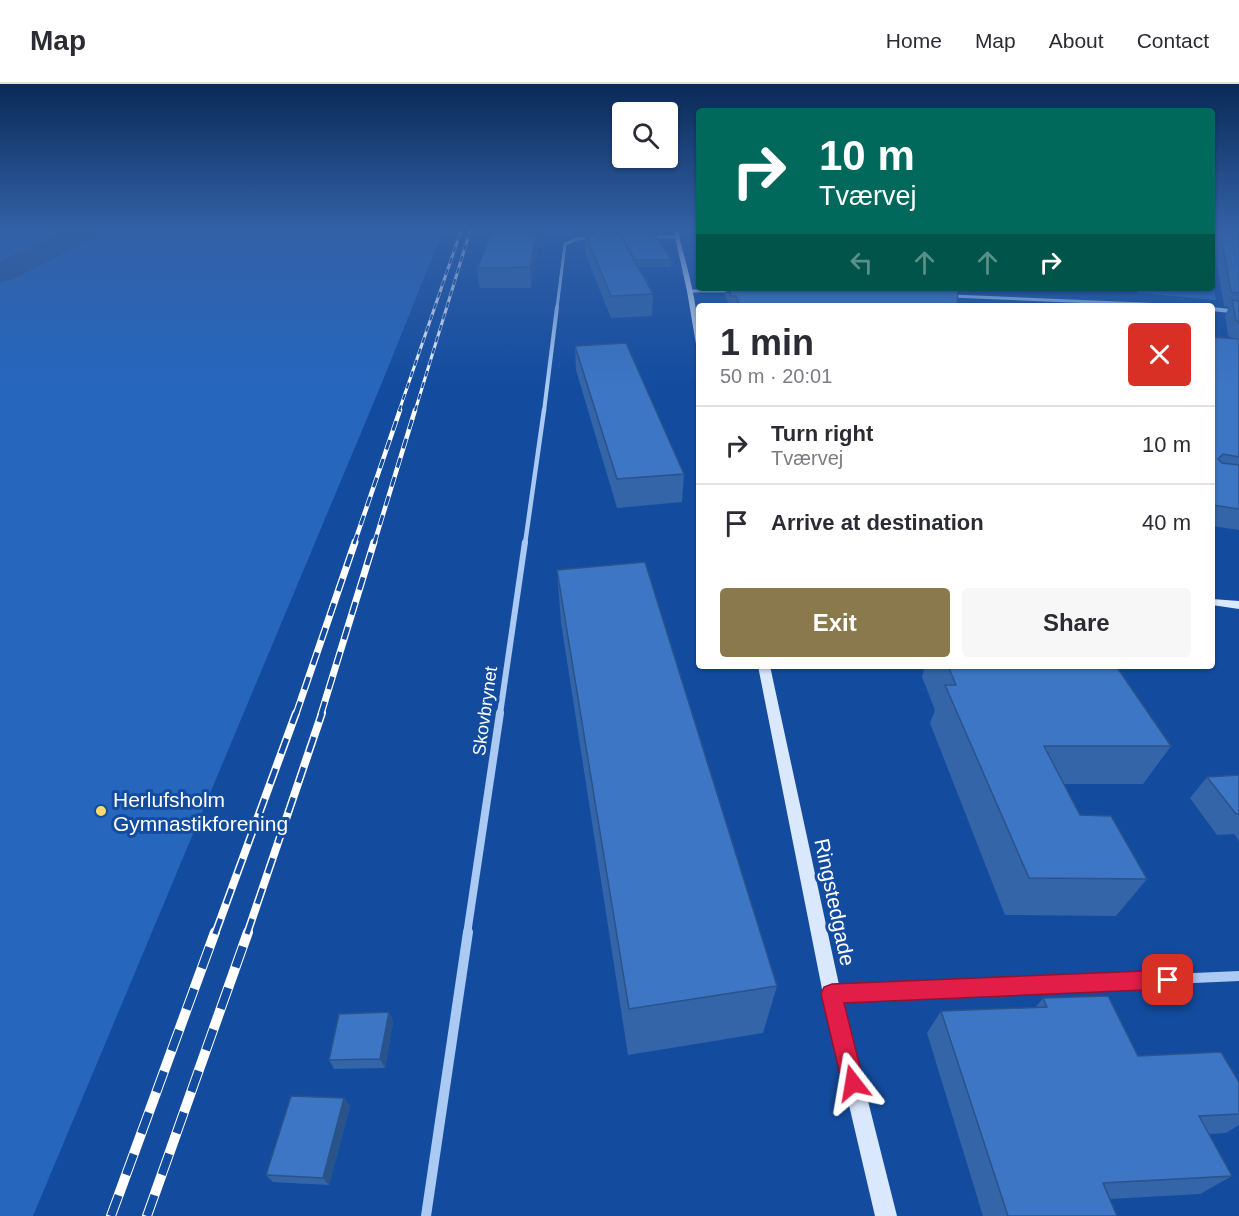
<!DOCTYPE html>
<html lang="en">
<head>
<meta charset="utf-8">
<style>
	:root { --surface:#fff; --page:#f7f7f7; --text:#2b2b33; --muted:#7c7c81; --line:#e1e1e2; --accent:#8a794d }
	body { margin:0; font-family:Arial,sans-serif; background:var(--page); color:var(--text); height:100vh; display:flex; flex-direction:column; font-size:22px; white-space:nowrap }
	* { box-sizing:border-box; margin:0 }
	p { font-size:20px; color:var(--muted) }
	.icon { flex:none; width:33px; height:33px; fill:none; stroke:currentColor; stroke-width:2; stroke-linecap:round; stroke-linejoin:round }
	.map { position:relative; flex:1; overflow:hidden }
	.details { position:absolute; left:696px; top:219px; width:519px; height:366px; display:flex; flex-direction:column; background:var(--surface); border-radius:6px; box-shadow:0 2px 4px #0004 }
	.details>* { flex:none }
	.top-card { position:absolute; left:696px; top:24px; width:519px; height:183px; border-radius:6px; box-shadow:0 2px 4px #0004; background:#00695c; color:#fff; overflow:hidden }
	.tools { position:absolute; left:612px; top:18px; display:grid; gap:12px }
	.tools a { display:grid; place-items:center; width:66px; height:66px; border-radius:6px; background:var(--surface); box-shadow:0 2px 4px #0004; font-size:30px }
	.pin { position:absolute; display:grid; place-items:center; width:51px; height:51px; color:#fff; margin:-26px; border-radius:12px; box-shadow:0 3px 9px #0006 }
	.me { position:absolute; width:66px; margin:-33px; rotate:346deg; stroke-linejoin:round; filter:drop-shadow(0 0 4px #0008) }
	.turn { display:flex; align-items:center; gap:21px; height:126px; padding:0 24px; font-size:27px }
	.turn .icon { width:78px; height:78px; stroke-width:2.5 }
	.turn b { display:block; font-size:42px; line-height:51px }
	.lanes { display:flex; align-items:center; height:57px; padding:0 24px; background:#0003; justify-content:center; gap:30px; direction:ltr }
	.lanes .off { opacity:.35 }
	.round { display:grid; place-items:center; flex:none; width:63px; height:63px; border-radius:6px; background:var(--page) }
	.headline { display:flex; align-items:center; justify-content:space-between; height:102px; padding:0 24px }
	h1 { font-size:36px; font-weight:700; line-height:45px }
	.primary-button { display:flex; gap:12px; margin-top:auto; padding:12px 24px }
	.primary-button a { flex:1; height:69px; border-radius:6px; background:var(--accent); color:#fff; font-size:24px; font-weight:700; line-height:69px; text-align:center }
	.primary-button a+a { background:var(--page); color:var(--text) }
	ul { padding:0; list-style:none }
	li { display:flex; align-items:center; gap:18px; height:78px; padding:0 24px; border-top:2px solid var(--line) }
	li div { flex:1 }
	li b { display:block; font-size:22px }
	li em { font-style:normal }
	header { display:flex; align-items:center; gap:36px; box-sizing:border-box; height:84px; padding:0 30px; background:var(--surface); border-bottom:2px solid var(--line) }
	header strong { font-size:28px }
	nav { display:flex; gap:33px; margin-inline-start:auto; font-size:21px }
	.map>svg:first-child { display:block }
	.green { fill:#2666bd }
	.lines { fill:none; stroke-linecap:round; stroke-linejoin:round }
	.river { fill:#2b5492; fill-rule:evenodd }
	.street-far5 { stroke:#aacaf4; stroke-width:3 }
	.street-far4 { stroke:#aacaf4; stroke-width:4 }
	.street-far3 { stroke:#aacaf4; stroke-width:4.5 }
	.street-far2 { stroke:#aacaf4; stroke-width:6 }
	.street-far1 { stroke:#aacaf4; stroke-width:8 }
	.street { stroke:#aacaf4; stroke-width:10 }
	.secondary { fill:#dae8fd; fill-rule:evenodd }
	.rail-far4-casing { stroke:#fff; stroke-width:3 }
	.rail-far3-casing { stroke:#fff; stroke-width:4.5 }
	.rail-far2-casing { stroke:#fff; stroke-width:7 }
	.rail-far1-casing { stroke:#fff; stroke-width:8 }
	.rail-casing { stroke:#fff; stroke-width:10 }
	.rail-far4 { stroke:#134c9f; stroke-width:2; stroke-dasharray:6; stroke-linecap:butt }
	.rail-far3 { stroke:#134c9f; stroke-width:3; stroke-dasharray:10; stroke-linecap:butt }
	.rail-far2 { stroke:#134c9f; stroke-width:4.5; stroke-dasharray:13; stroke-linecap:butt }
	.rail-far1 { stroke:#134c9f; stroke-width:5; stroke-dasharray:16; stroke-linecap:butt }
	.rail { stroke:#134c9f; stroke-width:8; stroke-dasharray:22; stroke-linecap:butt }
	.wall { fill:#3465a9 }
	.shaded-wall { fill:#2a538a }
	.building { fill:#3c76c5; stroke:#2a538a; stroke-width:1.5 }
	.route { fill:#e11d48; stroke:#92132f; stroke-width:1.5 }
	.poi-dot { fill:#ffd96d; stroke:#134c9f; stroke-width:2 }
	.labels { text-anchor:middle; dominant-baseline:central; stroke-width:6; stroke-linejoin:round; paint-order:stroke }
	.street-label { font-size:18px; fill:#fff; stroke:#134c9f }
	.near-poi-label { font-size:21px; fill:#fff; stroke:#134c9f; text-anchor:start }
	.near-street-label { font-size:21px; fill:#fff; stroke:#134c9f }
</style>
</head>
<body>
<header>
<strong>Map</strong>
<nav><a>Home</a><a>Map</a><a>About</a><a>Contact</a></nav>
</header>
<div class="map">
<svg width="1239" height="1132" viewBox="0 0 1239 1132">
	<rect width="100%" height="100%" fill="#134c9f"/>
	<path class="green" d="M2 144H444L381 301 33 1132H0V145Z
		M1212 194 1216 216 1139 209 1134 204H1212Z"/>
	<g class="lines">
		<path class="river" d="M72 144H106L102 150 11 196 0 198V177Z"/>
		<path class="street-far5" d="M598 152 599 144
			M647 153H677
			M690 207H732
			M952 212 1190 222
			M557 224 565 160 577 155 592 153"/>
		<path class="street-far4" d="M1212 225 1239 228
			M544 327 557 223"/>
		<path class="street-far3" d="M525 460 544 326"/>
		<path class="street-far2" d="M500 630 525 458"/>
		<path class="street-far1" d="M467 850 500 629"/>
		<path class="street" d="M835 910 1239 892
			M426 1132 468 848"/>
		<path class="secondary" d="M673 144H677C687 183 699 222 699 262L696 260 687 207Z
			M1212 515 1239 517V525L1212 521Z
			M758 582H770L841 910 897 1132H875L823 910Z"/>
		<g class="rail-far4-casing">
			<path id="rail-far4" d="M399 327 462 144
				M415 327 471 144"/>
		</g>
		<g class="rail-far3-casing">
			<path id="rail-far3" d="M354 460 400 326
				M374 460 415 326"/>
		</g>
		<g class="rail-far2-casing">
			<path id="rail-far2" d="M296 630 355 458
				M321 630 374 458"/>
		</g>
		<g class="rail-far1-casing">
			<path id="rail-far1" d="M215 850 296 629
				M247 850 322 629"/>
		</g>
		<g class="rail-casing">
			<path id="rail" d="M111 1132 215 848
				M147 1132 248 848"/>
		</g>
		<use href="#rail-far4" class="rail-far4"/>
		<use href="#rail-far3" class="rail-far3"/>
		<use href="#rail-far2" class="rail-far2"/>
		<use href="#rail-far1" class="rail-far1"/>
		<use href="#rail" class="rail"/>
	</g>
	<path class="wall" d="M612 144H647V148L614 147Z
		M1214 144H1239V446L1212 442V253L1231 255 1228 251 1225 231 1229 223 1224 222 1212 147Z
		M619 148 672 176 671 183H638L653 210 652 232 611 234 585 169V150L619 151Z
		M537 149 538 168 531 204H480L477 184Z
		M726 204H957V222H729L725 211Z
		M1056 204H1089V205Z
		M575 262 684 390 682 418 617 424 576 286Z
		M557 486 777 902 763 949 628 971 561 538Z
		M922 582H1116L1171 662 1143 700H1064L1080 731 1147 795 1116 832 1005 831 930 639 935 626 922 593 924 586Z
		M1239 691V757L1234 750 1217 751 1190 714 1207 693Z
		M1043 914 1138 972 1239 998V1041L1226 1049 1209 1050 1232 1092 1200 1110 1110 1115 1117 1132H983L927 949 941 927 1035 924Z
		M389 928 393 938 385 984 334 985 329 976Z
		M344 1014 350 1022 329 1101 273 1098 266 1091Z"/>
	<path class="shaded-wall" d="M537 149 538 168 531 204 530 183Z
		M389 928 393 938 385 984 380 975Z
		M344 1014 350 1022 329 1101 323 1094Z"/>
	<path class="building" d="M1220 144H1239V209L1231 208Z
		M619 148 653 149 672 176H635Z
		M492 149H537L530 183 477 184Z
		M585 150 620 151 653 210 611 212Z
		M728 204H932L958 205 957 222H740L736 212H731Z
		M1232 216 1239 217V239L1236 236Z
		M1212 253 1239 255V373L1223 370 1218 375 1222 379 1239 381V425L1212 421Z
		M626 259 684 390 617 395 575 262Z
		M645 478 777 902 629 925 557 486Z
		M948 582H1116L1171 662H1044L1080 731 1111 732 1147 795 1029 794 945 601H956Z
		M1239 691V730H1236L1207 693Z
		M1108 912 1138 972 1221 968 1239 998V1030L1199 1032 1232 1092 1103 1099 1117 1132H1008L941 927 1047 923 1043 914Z
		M389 928 380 975 329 976 339 930Z
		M291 1012 344 1014 323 1094 266 1091Z"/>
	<linearGradient id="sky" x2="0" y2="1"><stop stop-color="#0a2a57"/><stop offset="0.48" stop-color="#3361a6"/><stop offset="1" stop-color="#3361a6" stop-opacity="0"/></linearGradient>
	<rect width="1239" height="302" fill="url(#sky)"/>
	<path class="route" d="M1168 886 1175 889 1178 896 1175 902 1168 905 844 919 864 999 861 1007 853 1010 845 1007 842 999 821 910 824 903 832 900Z"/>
	<circle class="poi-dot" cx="101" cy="727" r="6"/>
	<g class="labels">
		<g class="street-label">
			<text transform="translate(485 627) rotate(-82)">Skovbrynet</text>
		</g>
		<g class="near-poi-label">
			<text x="113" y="715">Herlufsholm<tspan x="113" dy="24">Gymnastikforening</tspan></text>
		</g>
		<g class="near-street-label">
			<text transform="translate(835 818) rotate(78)">Ringstedgade</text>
		</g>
	</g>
</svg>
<div class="tools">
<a><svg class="icon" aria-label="search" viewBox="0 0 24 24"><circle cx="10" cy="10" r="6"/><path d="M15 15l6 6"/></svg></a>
</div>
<div class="pin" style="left:1168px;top:896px;background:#d93025"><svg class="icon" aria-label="arrive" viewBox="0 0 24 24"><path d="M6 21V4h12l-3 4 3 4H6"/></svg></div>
<svg class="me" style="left:853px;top:999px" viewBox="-20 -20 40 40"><path d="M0-17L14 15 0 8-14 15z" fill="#e11d48" stroke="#fff" stroke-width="4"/></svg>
<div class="top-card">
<div class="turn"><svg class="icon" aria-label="right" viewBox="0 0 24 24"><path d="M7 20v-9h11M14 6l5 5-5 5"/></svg><div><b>10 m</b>Tværvej</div></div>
<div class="lanes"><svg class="icon off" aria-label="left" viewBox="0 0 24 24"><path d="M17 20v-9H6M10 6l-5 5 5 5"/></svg><svg class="icon off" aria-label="ahead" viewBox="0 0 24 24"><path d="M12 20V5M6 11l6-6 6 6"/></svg><svg class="icon off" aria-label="ahead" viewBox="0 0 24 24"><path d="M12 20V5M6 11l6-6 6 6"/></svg><svg class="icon" aria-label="right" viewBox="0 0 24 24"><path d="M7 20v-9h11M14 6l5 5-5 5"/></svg></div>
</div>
<section class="details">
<div class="headline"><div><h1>1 min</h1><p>50 m · 20:01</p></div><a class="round" style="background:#d93025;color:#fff"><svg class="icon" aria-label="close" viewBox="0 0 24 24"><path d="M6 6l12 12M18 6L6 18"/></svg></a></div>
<ul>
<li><svg class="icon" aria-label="right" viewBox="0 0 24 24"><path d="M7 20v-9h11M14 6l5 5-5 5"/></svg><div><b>Turn right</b><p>Tværvej</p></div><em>10 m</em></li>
<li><svg class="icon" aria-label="arrive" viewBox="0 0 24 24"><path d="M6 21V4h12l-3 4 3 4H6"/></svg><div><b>Arrive at destination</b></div><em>40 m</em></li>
</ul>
<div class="primary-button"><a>Exit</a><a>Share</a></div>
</section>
</div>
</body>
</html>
